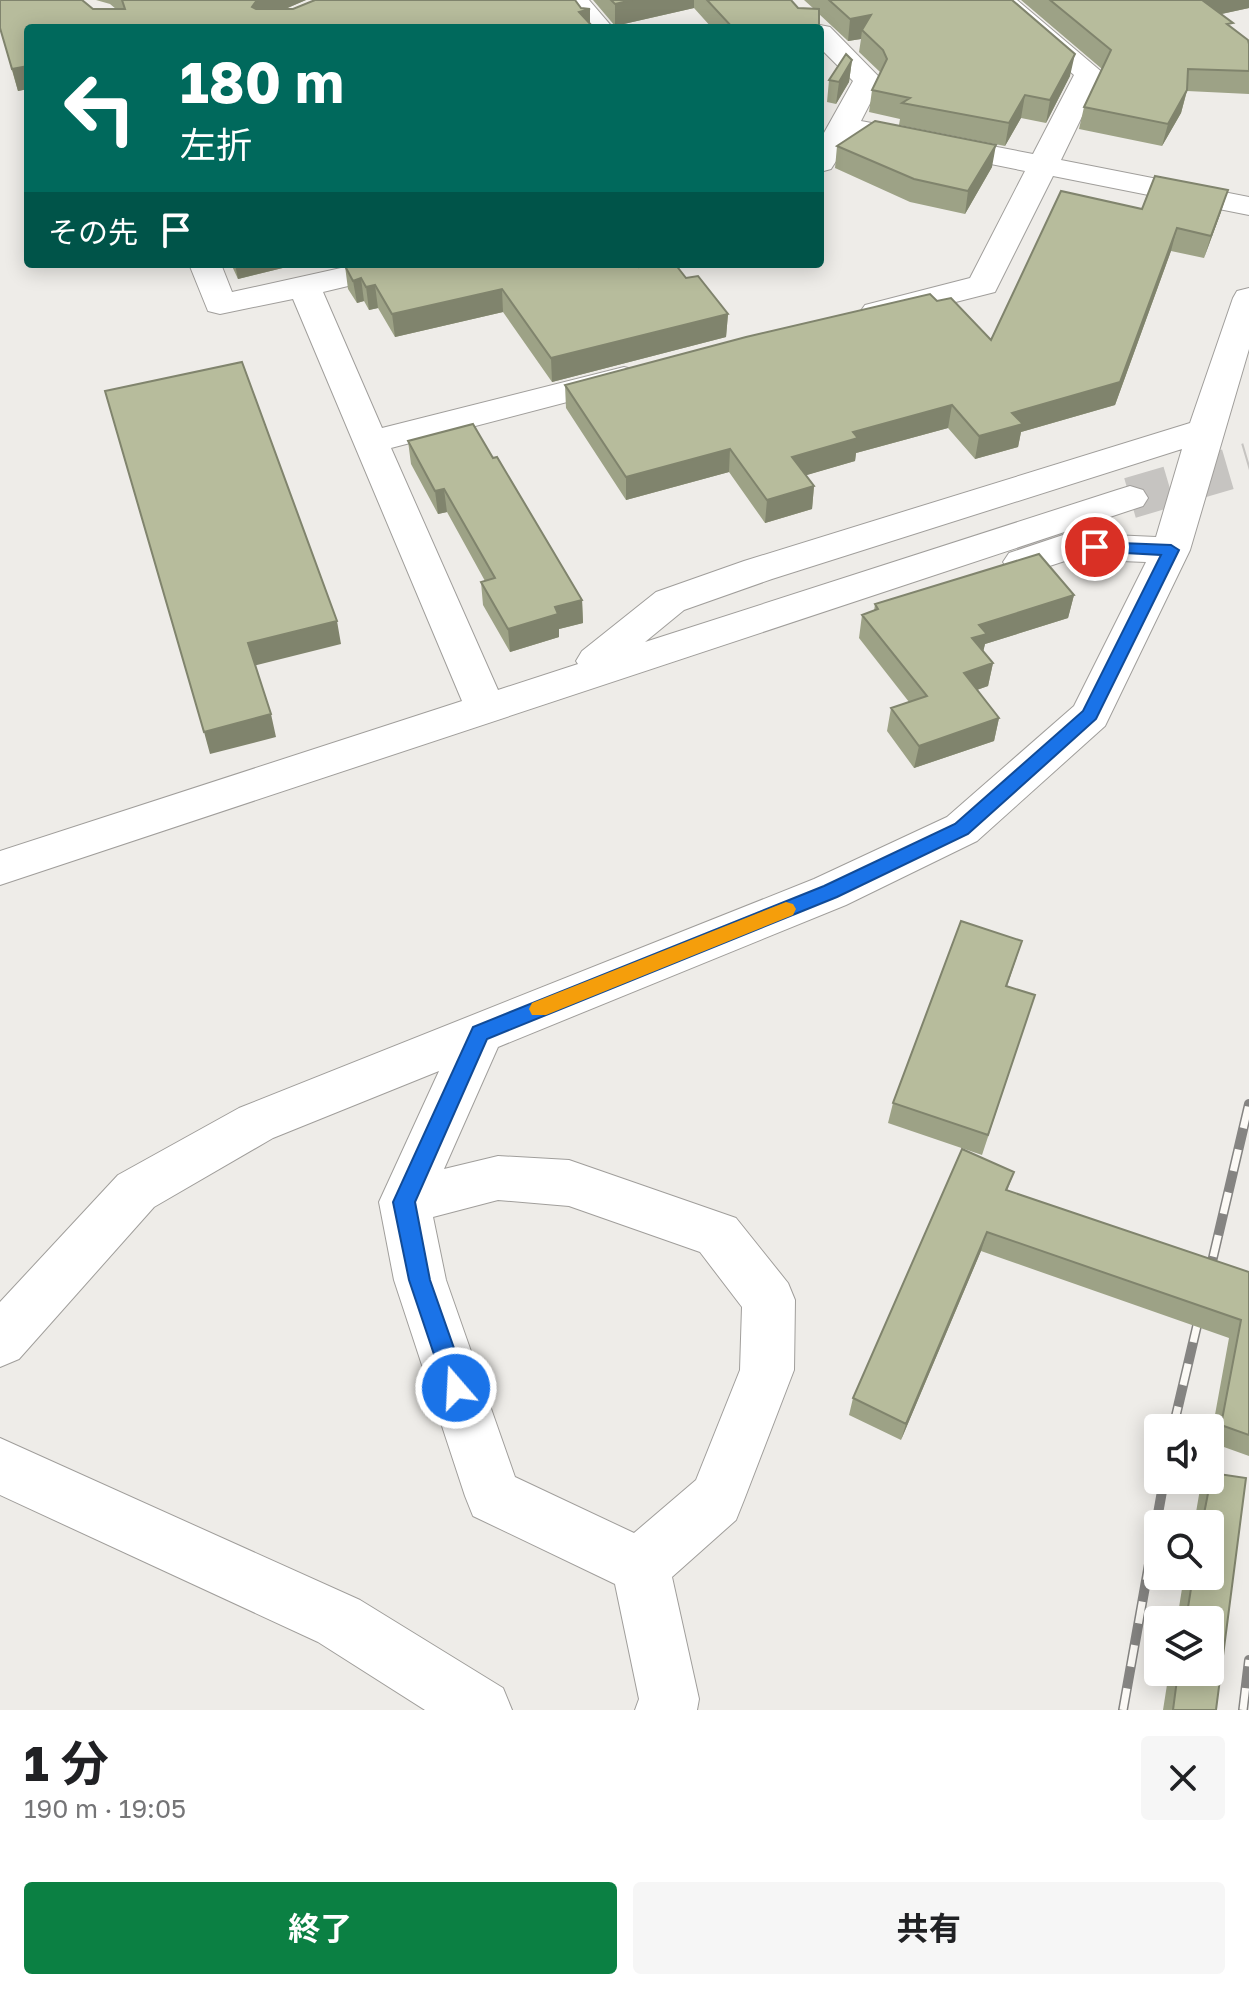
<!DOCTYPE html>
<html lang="ja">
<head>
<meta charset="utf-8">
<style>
	:root { --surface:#fff; --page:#f6f6f6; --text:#202124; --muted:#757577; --accent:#0b8043 }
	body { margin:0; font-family:"Golos Text","Noto Sans JP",sans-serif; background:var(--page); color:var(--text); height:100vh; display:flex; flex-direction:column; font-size:30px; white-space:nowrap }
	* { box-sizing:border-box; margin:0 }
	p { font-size:26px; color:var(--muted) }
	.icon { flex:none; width:44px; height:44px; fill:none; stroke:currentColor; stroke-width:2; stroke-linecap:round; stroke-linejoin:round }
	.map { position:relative; height:1710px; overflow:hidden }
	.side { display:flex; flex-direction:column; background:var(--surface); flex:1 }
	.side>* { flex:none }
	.top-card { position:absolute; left:24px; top:24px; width:800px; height:244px; border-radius:8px; box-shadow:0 4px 20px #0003; background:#00695c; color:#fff; overflow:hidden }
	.fabs { position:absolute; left:1144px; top:1414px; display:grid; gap:16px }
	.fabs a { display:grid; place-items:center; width:80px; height:80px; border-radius:8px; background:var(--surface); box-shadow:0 4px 20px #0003; font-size:40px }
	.pin { position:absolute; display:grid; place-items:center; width:68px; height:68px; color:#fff; margin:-34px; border:4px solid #fff; border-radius:50%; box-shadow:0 2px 8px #0007 }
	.me { position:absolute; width:88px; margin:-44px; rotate:341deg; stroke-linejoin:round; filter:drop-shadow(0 0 6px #0008) }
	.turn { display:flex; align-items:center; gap:28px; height:168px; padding:0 24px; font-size:36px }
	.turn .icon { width:104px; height:104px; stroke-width:2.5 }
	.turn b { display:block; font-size:56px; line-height:68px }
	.then { display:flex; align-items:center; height:76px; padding:0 24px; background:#0003; gap:16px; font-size:30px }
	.round { display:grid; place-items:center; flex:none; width:84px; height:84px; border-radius:8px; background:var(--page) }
	.head { display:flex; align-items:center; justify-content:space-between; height:136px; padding:0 24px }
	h1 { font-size:48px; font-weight:700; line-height:60px }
	.cta { display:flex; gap:16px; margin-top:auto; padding:16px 24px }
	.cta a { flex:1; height:92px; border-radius:8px; background:var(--accent); color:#fff; font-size:32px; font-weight:700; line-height:92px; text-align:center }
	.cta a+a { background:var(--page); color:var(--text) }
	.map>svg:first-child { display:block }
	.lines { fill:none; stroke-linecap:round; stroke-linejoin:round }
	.minor-tunnel { stroke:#c6c4c1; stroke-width:41; stroke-dasharray:41 20; stroke-linecap:butt }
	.minor-casing { stroke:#a09e9b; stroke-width:2 }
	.minor { fill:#fff; fill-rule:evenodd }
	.rail-casing { stroke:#858482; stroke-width:10 }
	.rail { stroke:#fcfaf6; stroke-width:7; stroke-dasharray:22; stroke-linecap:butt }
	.wall { fill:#9da286 }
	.shaded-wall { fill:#80846d }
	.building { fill:#b7bc9c; stroke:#80846d; stroke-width:2 }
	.route { fill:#1a73e8; stroke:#114b97; stroke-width:2 }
	.slow { fill:#f59e0b }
</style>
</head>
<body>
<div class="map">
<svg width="1249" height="1710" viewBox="0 0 1249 1710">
	<rect width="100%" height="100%" fill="#eeece8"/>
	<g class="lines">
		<path class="minor-tunnel" d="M1130 498 1249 463"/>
		<g class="minor-casing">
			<path id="minor" d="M562 0H589L613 28H584Z
				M987 0H1017L1103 73 1061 160 1249 197V215L1053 176 995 292 877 322 865 319 860 312 865 305 970 278 1025 171 852 136 831 169 820 172V140L853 81 820 48V28H810L820 25 830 27 882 80 861 121 1033 154 1074 75Z
				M189 264H221L232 292 359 264H416L411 271 323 292 382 428 624 367 636 370 641 377 636 384 391 448 498 690 578 664 576 661 582 651 656 592 744 561 1190 423 1233 298 1237 291 1249 288V349L1190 550 1105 726 977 841 846 905 498 1047 444 1169 498 1156 569 1160 736 1218 788 1283 795 1300 794 1370 744 1500 736 1520 672 1577 699 1699 697 1710H635L639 1699 615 1584 473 1516 465 1496 394 1280 379 1202 439 1071 273 1138 154 1207 19 1359 0 1367V1302L118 1175 239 1108 814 879 947 817 1074 706 1146 562 1071 559 1022 575 1009 571 1003 562 1009 553 1069 533 1156 537 1182 449 772 579 684 610 645 642 1117 490 1130 486 1143 490 1148 498 1143 506 0 885V851L462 701 293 299 220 314 208 311ZM498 1200 569 1206 700 1252 742 1307 740 1370 696 1480 634 1533 515 1477 446 1280 433 1217Z
				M0 1438 360 1600 503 1688 512 1710H425L318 1642 0 1495Z"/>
		</g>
		<use href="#minor" class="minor"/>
		<g class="rail-casing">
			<path id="rail" d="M1173 1428 1249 1104
				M1123 1710 1164 1480
				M1243 1710 1249 1660"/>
		</g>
		<use href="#rail" class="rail"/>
	</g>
	<path class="wall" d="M96 0H306L285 9 581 8 590 9V24L28 28V89L18 91 0 29 93 9H116L110 4Z
		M593 0H791L798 8 814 9 804 0H1012L1070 76 1046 123 1021 118 1005 146 899 125 900 119 869 112 872 90 880 72 859 52 861 39 848 41 819 14V28H712L694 8 615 26Z
		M1021 0H1249V8L1221 14 1232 28 1249 44V94L1187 91 1181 113 1162 146 1079 129 1084 107 1102 69Z
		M852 60 849 82 836 104 827 102 829 80Z
		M837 146 992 167 965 214 910 202 835 168Z
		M1142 209 1221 212 1204 258 1171 251 1115 405 1021 432 1018 447 975 459 948 428 856 453 855 461 806 475 814 486 812 509 765 523 729 472 626 500 566 408 565 385 937 301 991 340Z
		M231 264H299L238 279Z
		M345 266 639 267 686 278 728 314 726 337 552 382 503 312 395 337 378 308 369 310 364 301 357 303 348 289Z
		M408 441 493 458 582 600 583 623 559 629V637L510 652 483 605 481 582 485 581 447 512 438 514 411 464Z
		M1074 595 1068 618 985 644 983 651 993 663 988 686 977 690 999 718 994 741 914 768 887 731 891 708 909 702 859 638 862 615 874 611 875 604Z
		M1022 941 1007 987 1035 995 982 1155 888 1123 893 1103Z
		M1014 1172 1007 1191 1249 1272V1456L1210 1442 1229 1338 981 1251 901 1440 849 1415 853 1398Z
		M1212 1473 1216 1710H1163L1169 1672H1210V1620H1177L1184 1576H1210V1524H1194L1200 1489 1207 1480H1210V1476Z"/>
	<path class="shaded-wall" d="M257 0H306L262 19 252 7Z
		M632 0H694V8L615 26V4Z
		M1199 0H1249V8L1194 20Z
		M590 9V28L579 12Z
		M871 15 862 30 861 39 848 41 850 19Z
		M1075 54 1070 76 1046 123 1050 100Z
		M852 60 849 82 836 104 839 82Z
		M28 66V89L18 91 12 69Z
		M1187 90 1181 113 1162 146 1168 124Z
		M1025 95 1021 118 1005 146 1009 123Z
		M996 145 992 167 965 214 968 191Z
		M1228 190 1221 212 1204 258 1211 236Z
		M1177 228 1171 251 1115 405 1021 432 1018 447 975 459 979 436 1012 413Z
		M235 264H299L238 279Z
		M361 278 364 301 357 303 353 281Z
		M375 285 378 308 369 310 366 287Z
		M502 289 503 312 395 337 392 314Z
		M728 314 726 337 552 382 551 358Z
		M952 405 948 428 856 453 855 461 790 480 792 457 853 432Z
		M730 449 729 472 626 500V477Z
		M814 486 812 509 765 523 767 500Z
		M444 489 447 512 438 514 435 491Z
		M1074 595 1068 618 985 644 982 657 972 638 979 625Z
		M582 600 583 623 559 629V637L510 652 508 629 555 607Z
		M337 621 341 644 253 666 248 643Z
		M993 663 988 686 959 696 964 673Z
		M271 714 276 737 210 754 204 732Z
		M999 718 994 741 914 768 919 746Z
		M987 1232 981 1251 901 1440 906 1424Z"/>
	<path class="building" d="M0 0H82L93 9H125L122 0H257L252 7 256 9H293L315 0H575L581 8 590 9 579 12 594 28H28V66L12 69 0 28Z
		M611 0H632L615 4Z
		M707 0H791L798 8 819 9V25L806 28H733Z
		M829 0H1012L1075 54 1050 100 1025 95 1009 123 902 103 910 98 872 90 887 59 883 50 862 30 871 15 850 19Z
		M1050 0H1202L1233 23 1227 24 1248 40 1249 44V71L1188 69 1187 90 1168 124 1084 107 1111 50Z
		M846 54 852 60 839 82 829 80Z
		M875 121 996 145 968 191 914 179 837 146Z
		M1155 176 1228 190 1211 236 1177 228 1120 382 1012 413 1023 424 979 436 952 405 853 432 858 438 792 457 814 486 767 500 730 449 626 477 565 385 746 337 930 294 937 301 951 298 991 340 1061 191 1142 209Z
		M354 264H637L639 267 652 264H675L686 278 698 276 728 314 551 358 502 289 392 314 375 285 366 287 361 278 353 281 345 266Z
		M242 362 337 621 248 643 271 714 204 732 105 391Z
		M473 424 493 458 497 457 582 600 555 607 558 614 508 629 481 582 495 578 444 489 435 491 408 441Z
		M1039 554 1074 595 979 625 987 634 972 638 993 663 964 673 999 718 919 746 891 708 927 696 862 615 878 609 875 604Z
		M961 921 1022 941 1006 986 1035 995 988 1135 893 1103Z
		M962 1149 1014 1172 1006 1190 1249 1272V1435L1221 1425 1241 1320 987 1232 906 1424 853 1398Z
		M1212 1473 1246 1478 1216 1710H1173L1178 1672H1210V1620H1186L1193 1576H1210V1524H1202Z"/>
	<path class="route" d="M1095 542 1171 545 1179 550 1096 719 968 834 837 897 487 1039 415 1202 430 1280 468 1388 464 1396 456 1399 448 1396 409 1280 393 1202 473 1027 824 886 955 824 1083 711 1161 555 1089 551V544Z"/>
	<path class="slow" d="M786 902 793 904 796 909 793 915 546 1015H532L529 1009 532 1003Z"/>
</svg>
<div class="fabs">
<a><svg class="icon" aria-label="sound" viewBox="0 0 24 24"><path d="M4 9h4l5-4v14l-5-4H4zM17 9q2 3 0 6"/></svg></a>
<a><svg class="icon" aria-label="search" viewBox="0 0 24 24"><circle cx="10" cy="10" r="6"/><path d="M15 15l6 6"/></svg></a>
<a><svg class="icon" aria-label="layers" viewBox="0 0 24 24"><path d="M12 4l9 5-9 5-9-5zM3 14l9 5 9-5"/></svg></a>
</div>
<div class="pin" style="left:1095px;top:547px;background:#d93025"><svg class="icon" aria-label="arrive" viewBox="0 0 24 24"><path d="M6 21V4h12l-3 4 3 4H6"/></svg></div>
<svg class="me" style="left:456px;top:1388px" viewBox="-20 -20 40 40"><circle r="17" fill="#1a73e8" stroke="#fff" stroke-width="3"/><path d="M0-11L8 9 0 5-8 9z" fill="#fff"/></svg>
<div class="top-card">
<div class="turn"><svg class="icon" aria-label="left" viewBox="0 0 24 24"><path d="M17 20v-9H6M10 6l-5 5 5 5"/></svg><div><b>180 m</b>左折</div></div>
<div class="then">その先<svg class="icon" aria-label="arrive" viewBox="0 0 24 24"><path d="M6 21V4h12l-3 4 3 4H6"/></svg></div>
</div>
</div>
<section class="side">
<div class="head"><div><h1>1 分</h1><p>190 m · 19:05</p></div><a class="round"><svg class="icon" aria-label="close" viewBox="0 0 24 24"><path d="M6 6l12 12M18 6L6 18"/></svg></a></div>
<div class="cta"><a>終了</a><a>共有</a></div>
</section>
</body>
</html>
